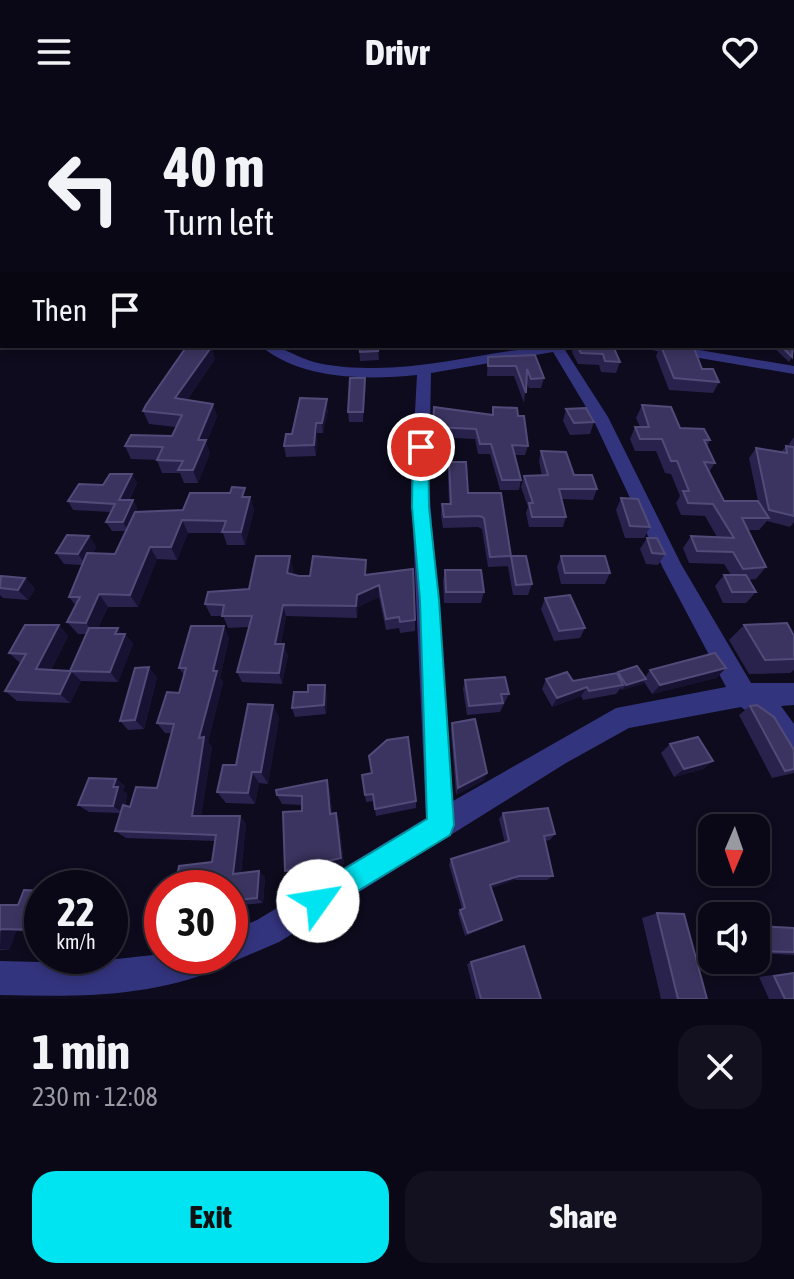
<!DOCTYPE html>
<html lang="en">
<head>
<meta charset="utf-8">
<style>
	:root { --surface:#0a0816; --page:#13111f; --text:#f1f3f6; --muted:#999aa1; --line:#2a2935; --accent:#00e4f2 }
	body { margin:0; font-family:"Asap Condensed",sans-serif; background:var(--page); color:var(--text); height:100vh; display:flex; flex-direction:column; font-size:30px; white-space:nowrap }
	* { box-sizing:border-box; margin:0 }
	p { font-size:26px; color:var(--muted) }
	.icon { flex:none; width:44px; height:44px; fill:none; stroke:currentColor; stroke-width:2; stroke-linecap:round; stroke-linejoin:round }
	.map { position:relative; height:895px; overflow:hidden }
	.sheet { display:flex; flex-direction:column; background:var(--surface); flex:1 }
	.sheet>* { flex:none }
	.banner { position:absolute; left:0px; top:0px; width:794px; height:244px; box-shadow:0 4px 12px #0003,0 0 0 2px var(--line); background:#0a0816; color:var(--text); overflow:hidden }
	.needle { width:52px; rotate:182deg }
	.fabs { position:absolute; left:698px; top:710px; display:grid; gap:16px }
	.fabs a { display:grid; place-items:center; width:72px; height:72px; border-radius:16px; background:var(--surface); box-shadow:0 4px 12px #0003,0 0 0 2px var(--line); font-size:40px }
	.speed { position:absolute; left:24px; top:766px; display:flex; gap:16px; font-size:40px; font-weight:700; text-align:center }
	.speed>* { display:grid; place-content:center; width:104px; height:104px; border-radius:50%; background:var(--surface); box-shadow:0 4px 12px #0003,0 0 0 2px var(--line); line-height:1 }
	.speed small { font-size:20px; font-weight:400 }
	.speed .limit { border:12px solid #d22; background:#fff; color:#111 }
	.pin { position:absolute; display:grid; place-items:center; width:68px; height:68px; color:#fff; margin:-34px; border:4px solid #fff; border-radius:50%; box-shadow:0 2px 8px #0007 }
	.me { position:absolute; width:88px; margin:-44px; rotate:58deg; stroke-linejoin:round; filter:drop-shadow(0 0 6px #0008) }
	.turn { display:flex; align-items:center; gap:28px; height:168px; padding:0 32px; font-size:36px }
	.turn .icon { width:104px; height:104px; stroke-width:2.5 }
	.turn b { display:block; font-size:56px; line-height:68px }
	.then { display:flex; align-items:center; height:76px; padding:0 32px; background:#0003; gap:16px; font-size:30px }
	.round { display:grid; place-items:center; flex:none; width:84px; height:84px; border-radius:24px; background:var(--page) }
	.summary { display:flex; align-items:center; justify-content:space-between; height:136px; padding:0 32px }
	h1 { font-size:48px; font-weight:700; line-height:60px }
	.action { display:flex; gap:16px; margin-top:auto; padding:16px 32px }
	.action a { flex:1; height:92px; border-radius:24px; background:var(--accent); color:#111; font-size:32px; font-weight:700; line-height:92px; text-align:center }
	.action a+a { background:var(--page); color:var(--text) }
	header { display:flex; justify-content:space-between; align-items:center; height:104px; padding:0 32px; background:var(--surface); font-size:36px; font-weight:700 }
	.map>svg:first-child { display:block }
	.lines { fill:none; stroke-linecap:round; stroke-linejoin:round }
	.minor { fill:#33347e; fill-rule:evenodd }
	.wall { fill:#29224c }
	.shaded-wall { fill:#171231 }
	.building { fill:#3b3460; stroke:#514b79; stroke-width:2 }
	.route { fill:#00e4f2; stroke:#00949d; stroke-width:2 }
</style>
</head>
<body>
<header><svg class="icon" aria-label="menu" viewBox="0 0 24 24"><path d="M4 6h16M4 12h16M4 18h16"/></svg>Drivr<svg class="icon" aria-label="heart" viewBox="0 0 24 24"><path d="M12 20l-8-8c-3-5 5-10 8-4 3-6 11-1 8 4z"/></svg></header>
<div class="map">
<svg width="794" height="895" viewBox="0 0 794 895">
	<rect width="100%" height="100%" fill="#0d0b1d"/>
	<g class="lines">
		<path class="minor" d="M0 176H2V182H0Z
			M261 242C285 242 293 252 314 258 333 263 355 264 375 264 441 264 505 242 571 242L565 246 608 313 681 460 751 579H794V601L781 602 794 620V656L785 652 764 620 741 603 629 624 566 659 279 838 230 859 224 857 221 864C148 894 77 893 0 891V857L80 859 162 850 230 852V827L257 816 426 714 411 381 417 271C367 276 301 276 261 242ZM553 248 592 313 663 464 726 583 616 604 453 697 429 381 431 269Z
			M645 242H676L794 262V270L652 246Z"/>
	</g>
	<path class="wall" d="M792 178H794V201H792Z
		M359 242H378L379 256 360 257Z
		M573 242H613L620 258 616 269 601 268 599 261 578 260 572 248Z
		M660 242 719 278 713 289 669 286 656 252Z
		M772 242H792V253L789 258Z
		M535 251 544 274 541 284H529L526 278 524 299 514 272H487L488 253Z
		M215 255 187 296 213 300 217 313 206 339 210 349 198 379H184L180 369H162L157 356 131 355 125 342 172 332 176 323 149 320 143 307Z
		M365 274 363 318H349L348 308Z
		M642 301 680 324 710 336 707 342 715 359 709 368 724 397H758L749 354 756 344 781 348 786 342H790L789 340 794 333V418L790 423 767 417 759 426H747L766 463 756 475 749 476 756 488 746 499H723L715 482 724 471H731L724 460 689 459 683 444 691 432 717 433 705 412 681 411 676 399 680 392 671 370 665 369 656 347H635L630 335 635 323H640L636 314Z
		M434 303 492 311 493 303 518 312 528 342 525 351H514L521 376 519 386H500L490 350H478L475 335 433 333Z
		M566 305 594 318 590 330 570 331 563 317Z
		M328 306 323 329H317L316 352 286 353 284 342 292 330Z
		M541 347 597 385 593 396 561 395 566 413 563 423H529L526 409 528 403 521 383 524 372H542L539 357Z
		M449 358 468 389 511 452 509 462 488 463 482 425 478 423 443 424 441 411 442 400H449L448 369Z
		M132 370 137 379 129 396H133L137 404 136 408 183 406 250 393 254 406 245 441H227L223 429H188L177 456 157 455 138 503H108L98 524H118L122 530H125L133 540 118 578 81 577 70 599 17 597 5 587 20 559 9 549 59 521 68 532 51 566 70 567 87 530H78L67 518 76 502 69 493 82 461 64 460 56 449 89 432 96 443 93 449 115 450 126 427H112L106 418 111 408 73 406 68 397 103 381Z
		M621 394 650 423 644 434H625L616 406Z
		M647 434 665 450 658 461 646 460 640 445Z
		M511 452 532 480 528 491H513L508 463Z
		M561 452 610 469 605 480H561L557 463Z
		M293 464 292 470 299 472 367 470 415 516V527L400 529 399 524 386 526 379 493 358 503 357 514 286 512 281 540 288 551 282 580 242 578 237 568 249 523 228 524 223 512H211L205 500 249 485Z
		M445 466 484 488 481 499H444L443 477Z
		M0 473 25 474 35 485 28 496 3 494 0 491Z
		M545 494 585 524 580 534 554 537 541 505Z
		M744 521 794 532V566L790 569 749 570 729 536Z
		M224 522 229 534 220 574 223 578 208 638 212 643 201 712H240L246 720 241 769 265 773 263 799 230 802V784L212 758 215 737 126 734 115 727 121 709 89 708 78 701 116 675 125 682 123 687 127 690 125 702 130 703 157 684 171 629H165L157 619 179 589 184 571 179 564Z
		M726 564 716 574 652 590 644 578 642 580 622 586 621 584 616 590 583 596 581 592 552 603 542 585 546 575 573 577 617 570 618 568 645 573 650 566Z
		M157 573 144 625 128 626 120 617Z
		M465 576 509 590 500 608 467 611 463 585Z
		M327 590 326 610 295 613 292 604Z
		M273 601 279 614 268 680 259 679 255 700 226 699 217 688 236 661Z
		M750 602 794 646V669L772 674 739 611Z
		M452 619 484 676 456 691 451 628Z
		M670 640 713 657 703 665 674 673 661 649Z
		M362 671 416 697V704L376 712 374 697 366 698Z
		M330 686 332 710 339 717 344 760 291 773 302 707V701L282 700 277 691Z
		M503 709 555 730 550 736 545 737 553 772 547 776H514L491 784 498 819 465 832 458 809 462 805 449 761 451 755 505 739 499 715Z
		M42 787V828L16 827 9 846H0V801H18Z
		M657 809 707 895H661L642 814Z
		M756 822 794 824V851L756 849Z
		M471 858 541 895H476L467 860Z
		M794 868V895H769L759 873Z"/>
	<path class="shaded-wall" d="M212 242 215 255 179 307 175 294Z
		M365 274 366 284 363 318V308Z
		M327 295 328 306 323 329 322 319Z
		M213 300 217 313 206 339 210 349 198 379 193 366 198 336Z
		M316 319 317 329 316 352 314 341Z
		M132 370 137 379 124 404 119 396Z
		M250 393 254 406 245 441 241 428Z
		M133 396 137 404 128 427 123 418Z
		M182 416 188 429 177 456 171 443Z
		M89 432 96 443 86 461 78 450Z
		M150 443 157 455 138 503 130 491Z
		M290 452 293 464 290 481 287 469Z
		M25 474 35 485 28 496 18 486Z
		M379 481V493L358 503 357 514 356 502 357 491Z
		M99 490 108 503 95 530 86 519Z
		M283 501 286 512 279 550 275 540Z
		M59 521 68 532 46 575 36 565Z
		M224 522 229 534 220 574 223 578 208 638 212 643 200 720 192 712 199 634Z
		M118 524 124 533 125 530 133 540 118 578 110 568 115 530Z
		M284 540 288 551 282 580 279 569Z
		M149 563 157 573 144 625 135 616Z
		M726 564 716 574 652 590 660 581Z
		M71 567 81 577 70 599 60 590Z
		M646 575 642 580 622 586 626 581Z
		M325 581 327 590 326 610 324 601Z
		M587 583 581 592 552 603 557 594Z
		M273 601 279 614 268 680 261 668Z
		M713 657 703 665 674 673 684 665Z
		M252 668 259 679 255 700 248 689Z
		M487 669 484 676 456 691 458 684Z
		M116 675 125 682 123 687 127 690 123 709 113 702V683Z
		M327 676 330 686 333 718 330 710Z
		M336 709 339 717 344 760 291 773 285 767Z
		M240 712 246 720 240 775 233 770Z
		M259 767 265 773 263 799 257 794Z
		M519 772 514 776 486 785 490 781Z
		M502 816 498 819 465 832 468 829Z
		M1 825 16 827 9 846 0 845Z"/>
	<path class="building" d="M2 139V156L0 157V141Z
		M792 178H794V189H792Z
		M792 225H794L792 253 781 242H792Z
		M187 242H212L175 294 213 300 198 336H206L193 366H178L183 357 157 356 163 343 125 342 131 331 172 332 182 311 143 307 146 301Z
		M359 242H378V247L360 248Z
		M577 242H613L620 258 605 257 603 250 581 249Z
		M661 242 694 244 702 265H713L719 278 674 274Z
		M535 251 544 274 531 275 527 265 526 289 516 262H488V253Z
		M350 274H365L363 308H348Z
		M300 294 327 295 322 319H316L314 341 284 342 286 330H292Z
		M642 301 671 303 680 324 704 325 710 336H704L715 359 704 358 724 397H758L769 414H742L766 463 743 465 733 448 697 447 691 432 734 434 713 400 688 399 683 387H689L677 357H671L662 335H640L635 323H649Z
		M434 303 493 311V303L517 304 518 312H524L528 342 512 341 521 376H502L491 340H480L476 325 433 323Z
		M586 304 594 318 574 319 566 305Z
		M786 342 794 343V412L769 406 756 344 787 349Z
		M541 347 566 348 574 371H592L597 385H559L566 413H532L529 399H533L524 372 548 371Z
		M449 358H466L468 389H501L511 452 490 453 484 414 480 412 444 413 442 400H451Z
		M110 370H132L119 396H133L123 418H106L115 400 68 397 79 380 103 381Z
		M232 383 245 384 242 393H250L241 428H222L226 417 182 416 171 443H150L130 491 99 490 86 519 67 518 80 493H69L87 449 115 450 135 408 183 406 190 389H230Z
		M621 394 638 395 650 423 630 422Z
		M67 431 89 432 78 450 56 449Z
		M647 434H657L665 450 652 449Z
		M256 452H290L287 469 299 472H310L313 452 366 456 365 471 413 465 415 516 400 518 399 513 386 515 379 481 357 491 356 502 283 501 275 540H284L279 569 237 568 252 512H222L224 501 205 500 208 488 249 485Z
		M511 452H526L532 480 516 481Z
		M561 452H605L610 469H565Z
		M445 466H481L484 488H446Z
		M724 471H746L756 488H732Z
		M1 472 25 474 18 486 0 484Z
		M570 491 585 524 559 527 545 494Z
		M787 519 794 532V555L765 556 744 521Z
		M25 521H59L36 565 70 567 89 524H118L115 530H125L110 568 71 567 60 590 5 587 26 550 9 549Z
		M191 522H224L213 567H217L199 634 204 633 192 712H240L233 770 259 767 257 794 230 797V784H175L179 762 212 758 216 731 115 727 123 701 130 703 136 683 157 684 174 620 157 619 167 588 179 589 186 564H179Z
		M715 549 726 564 660 581 650 566Z
		M637 562 646 575 626 581 618 568Z
		M149 563 135 616 120 617 135 564Z
		M567 568 573 577 617 569 623 581 589 587 587 583 557 594 546 575Z
		M505 573 509 590H501L503 599 469 602 465 576Z
		M308 581H325L324 601 292 604 294 588H308Z
		M248 600 273 601 261 668H252L248 689 217 688 223 661H236Z
		M757 601 774 613 794 646V665L785 667 750 602Z
		M475 615 487 669 458 684 452 619Z
		M408 633 416 697 375 705 373 690 365 691 362 671 372 669 369 652 387 636Z
		M698 633 713 657 684 665 670 640Z
		M89 674 116 675 113 683H118L113 702 78 701Z
		M327 676 330 710 336 709 341 754 285 767 283 708 302 707V692L277 691 276 686Z
		M548 704 555 730 544 732 553 772H519L490 781 502 816 468 829 460 806 465 804 451 755 509 737 503 709Z
		M24 786 42 787V826L1 825 0 826V801H18Z
		M657 809 684 810 707 895H678Z
		M756 822 794 824V848L757 847Z
		M524 842 541 895H481L471 858Z
		M794 869V895H785L774 872Z"/>
	<linearGradient id="sky" x2="0" y2="1"><stop stop-color="#070610"/><stop offset="0.5" stop-color="#2f344c"/><stop offset="1" stop-color="#2f344c" stop-opacity="0"/></linearGradient>
	<rect width="794" height="248" fill="url(#sky)"/>
	<path class="route" d="M421 338 428 343 429 403 439 496 454 721 450 731 318 811 308 807 303 797 308 787 427 715 420 496 412 403 413 343Z"/>
</svg>
<div class="fabs">
<a><svg class="needle" viewBox="-14 -14 28 28"><path d="M0-13l5 13h-10z" fill="#e53935"/><path d="M0 13l5-13h-10z" fill="#999aa1"/></svg></a>
<a><svg class="icon" aria-label="sound" viewBox="0 0 24 24"><path d="M4 9h4l5-4v14l-5-4H4zM17 9q2 3 0 6"/></svg></a>
</div>
<div class="speed"><div>22<small>km/h</small></div><div class="limit">30</div></div>
<div class="pin" style="left:421px;top:343px;background:#d93025"><svg class="icon" aria-label="arrive" viewBox="0 0 24 24"><path d="M6 21V4h12l-3 4 3 4H6"/></svg></div>
<svg class="me" style="left:318px;top:797px" viewBox="-20 -20 40 40"><circle r="19" fill="#fff"/><path d="M0-13L10 11 0 6-10 11z" fill="#00e4f2"/></svg>
<div class="banner">
<div class="turn"><svg class="icon" aria-label="left" viewBox="0 0 24 24"><path d="M17 20v-9H6M10 6l-5 5 5 5"/></svg><div><b>40 m</b>Turn left</div></div>
<div class="then">Then<svg class="icon" aria-label="arrive" viewBox="0 0 24 24"><path d="M6 21V4h12l-3 4 3 4H6"/></svg></div>
</div>
</div>
<section class="sheet">
<div class="summary"><div><h1>1 min</h1><p>230 m · 12:08</p></div><a class="round"><svg class="icon" aria-label="close" viewBox="0 0 24 24"><path d="M6 6l12 12M18 6L6 18"/></svg></a></div>
<div class="action"><a>Exit</a><a>Share</a></div>
</section>
</body>
</html>
